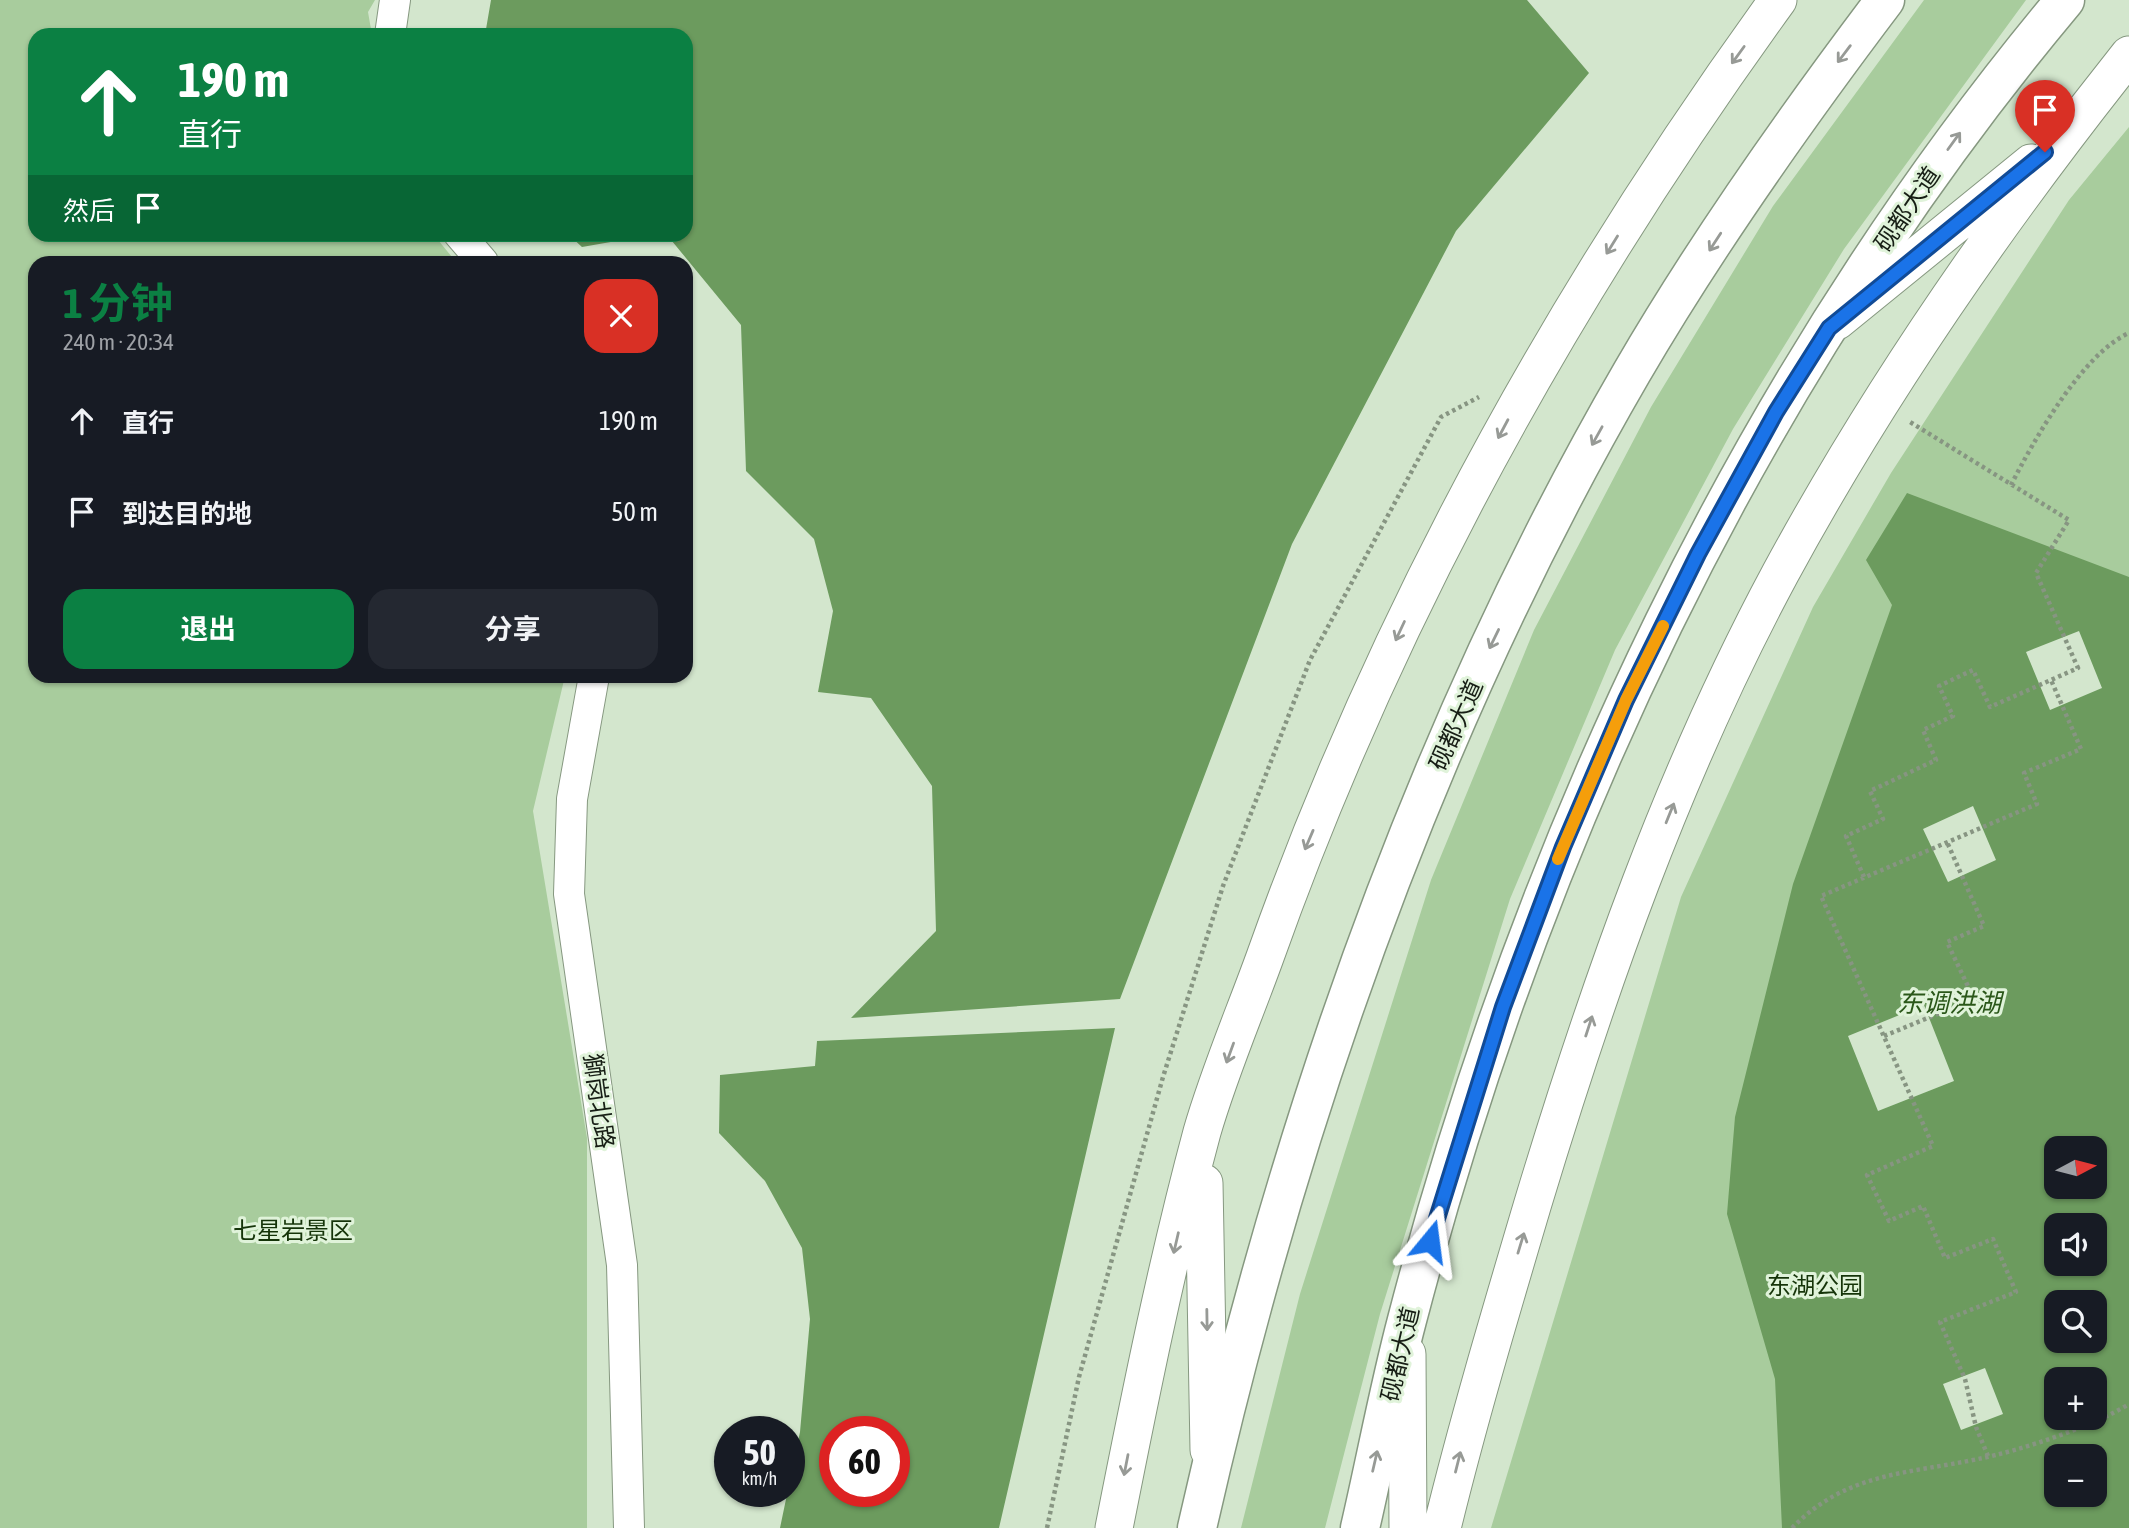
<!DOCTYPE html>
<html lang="zh">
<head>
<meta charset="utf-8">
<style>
	:root { --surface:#171b24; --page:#242831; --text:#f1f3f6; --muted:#9ea1a6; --accent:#0b8043 }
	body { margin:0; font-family:"Asap Condensed","Noto Sans SC",sans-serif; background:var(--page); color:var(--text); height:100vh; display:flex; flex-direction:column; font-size:26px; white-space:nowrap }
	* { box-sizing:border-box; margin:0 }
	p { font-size:23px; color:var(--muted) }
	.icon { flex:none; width:38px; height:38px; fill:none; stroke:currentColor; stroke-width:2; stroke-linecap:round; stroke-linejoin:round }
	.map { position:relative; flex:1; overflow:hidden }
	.panel { position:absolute; left:28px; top:256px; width:665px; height:427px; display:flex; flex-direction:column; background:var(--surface); border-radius:21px; box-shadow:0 2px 5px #0004 }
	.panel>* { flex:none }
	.top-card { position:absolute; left:28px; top:28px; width:665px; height:214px; border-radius:21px; box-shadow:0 2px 5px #0004; background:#0b8043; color:#fff; overflow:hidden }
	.needle { width:46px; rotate:83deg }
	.tools { position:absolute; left:2044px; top:1136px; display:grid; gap:14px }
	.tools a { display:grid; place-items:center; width:63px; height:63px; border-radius:14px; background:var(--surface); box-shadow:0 2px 5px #0004; font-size:35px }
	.speed { position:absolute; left:714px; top:1416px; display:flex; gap:14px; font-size:35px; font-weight:700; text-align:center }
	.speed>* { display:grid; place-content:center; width:91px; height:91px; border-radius:50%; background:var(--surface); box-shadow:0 2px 5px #0004; line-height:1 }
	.speed small { font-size:18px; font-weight:400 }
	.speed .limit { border:10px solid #d22; background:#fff; color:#111 }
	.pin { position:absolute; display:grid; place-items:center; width:60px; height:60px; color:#fff; margin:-72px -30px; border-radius:50% 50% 50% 0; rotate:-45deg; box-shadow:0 0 7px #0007 }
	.pin .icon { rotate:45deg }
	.me { position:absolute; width:77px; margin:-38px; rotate:16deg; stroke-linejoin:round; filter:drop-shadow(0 0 5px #0008) }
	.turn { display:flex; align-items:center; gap:24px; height:147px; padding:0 35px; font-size:32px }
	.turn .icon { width:91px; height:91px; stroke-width:2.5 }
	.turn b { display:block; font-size:49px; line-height:60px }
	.then { display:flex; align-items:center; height:66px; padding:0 35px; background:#0003; gap:14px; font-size:26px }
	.round { display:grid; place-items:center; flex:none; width:74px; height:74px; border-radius:21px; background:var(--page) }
	.overview { display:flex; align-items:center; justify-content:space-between; height:119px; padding:0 35px }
	h1 { font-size:42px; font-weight:700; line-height:52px; color:var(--accent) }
	.action { display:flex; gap:14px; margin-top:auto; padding:14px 35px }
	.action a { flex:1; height:80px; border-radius:21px; background:var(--accent); color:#fff; font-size:28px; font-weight:700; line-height:80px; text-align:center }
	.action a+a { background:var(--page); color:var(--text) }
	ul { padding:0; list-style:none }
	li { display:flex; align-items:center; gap:21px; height:91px; padding:0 35px }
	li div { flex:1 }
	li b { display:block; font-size:26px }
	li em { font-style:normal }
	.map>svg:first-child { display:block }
	.green { fill:#a8cc9d; fill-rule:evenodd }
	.water { fill:#6c9b5e; fill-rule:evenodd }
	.pier { fill:#d3e6cd }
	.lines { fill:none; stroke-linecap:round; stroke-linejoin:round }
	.minor-casing { stroke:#869880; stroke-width:32 }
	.tertiary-casing { stroke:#869880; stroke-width:39 }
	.primary-casing { stroke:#869880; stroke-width:41 }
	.path { stroke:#879582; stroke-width:4.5; stroke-dasharray:3.5 3.5; stroke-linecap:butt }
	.minor { stroke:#fff; stroke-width:30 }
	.tertiary { stroke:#fff; stroke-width:37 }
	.primary { stroke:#fff; stroke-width:38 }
	.oneway { stroke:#979a96 }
	.route-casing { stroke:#114b97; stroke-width:18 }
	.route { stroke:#1a73e8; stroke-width:12 }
	.slow { stroke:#f59e0b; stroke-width:12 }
	.labels { text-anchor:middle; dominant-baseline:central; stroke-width:6; stroke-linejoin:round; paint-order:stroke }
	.street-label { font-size:24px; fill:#171e15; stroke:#e0f3da }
	.park-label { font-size:24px; fill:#153409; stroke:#e0f3da }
	.water-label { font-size:26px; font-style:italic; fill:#2a5719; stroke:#e0f3da }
</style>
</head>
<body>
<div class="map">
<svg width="2129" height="1528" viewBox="0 0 2129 1528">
	<rect width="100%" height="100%" fill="#d3e6cd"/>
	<path class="green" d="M0 0H375L368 12 372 35H35V234L434 235 456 262H35V676H565L533 811 587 1138V1528H0Z
		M1924 0H2026L1844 249 1733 429 1615 650 1510 899 1380 1314 1325 1528H1241L1300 1294 1431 880 1534 630 1651 407 1773 206Z
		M2129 127V1528H1491L1681 897 1813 607 1891 473 2069 200ZM2056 1148H2095V1186H2056ZM2056 1225H2095V1264H2056ZM2056 1302H2095V1340H2056ZM2056 1379H2095V1418H2056ZM2056 1456H2095V1494H2056Z"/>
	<path class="water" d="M491 0H1527L1589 73 1456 231 1292 544 1120 999 851 1018 936 931 932 786 871 698 818 692 833 611 814 539 746 471 741 325 667 235 686 234V35H485Z
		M569 235H651L582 247Z
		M1907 493 2129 577V1528H1782L1775 1379 1727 1214 1735 1117 1793 884 1892 605 1866 560ZM2056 1148H2095V1186H2056ZM2056 1225H2095V1264H2056ZM2056 1302H2095V1340H2056ZM2056 1379H2095V1418H2056ZM2056 1456H2095V1494H2056Z
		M1115 1028 999 1528H780L800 1432 810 1319 802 1248 765 1181 719 1133 720 1075 815 1066 817 1041ZM835 1432H894V1491H835Z"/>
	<path class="pier" d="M2079 631 2102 688 2050 710 2026 652Z
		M1973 806 1996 860 1948 882 1923 829Z
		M1924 1005 1954 1081 1878 1111 1848 1036Z
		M1985 1368 2003 1414 1961 1430 1943 1384Z"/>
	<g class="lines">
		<g class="minor-casing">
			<path id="minor" d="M390 35 395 0
				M459 234 483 262
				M594 676 572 799 569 894 622 1265 629 1528"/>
		</g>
		<g class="tertiary-casing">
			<path id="tertiary" d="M1837 321 2031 163
				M1204 1183 1209 1450
				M1407 1354 1408 1528
				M1114 1528C1140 1396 1167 1262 1202 1132 1219 1073 1244 1015 1265 957 1387 613 1564 295 1778 0
				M1442 1528C1469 1418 1501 1311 1533 1203 1598 988 1673 773 1780 574 1879 391 2000 217 2129 55"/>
		</g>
		<g class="primary-casing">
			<path id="primary" d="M1197 1528C1288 1126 1424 730 1632 372 1707 243 1795 119 1885 0
				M1360 1528C1376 1459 1389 1388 1407 1320 1532 842 1747 380 2065 0"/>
		</g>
		<path class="path" d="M2011 485C2034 440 2082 354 2129 333
			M1864 877 1846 836 1883 819 1870 791 1936 760 1923 730 1953 716 1939 686 1973 670 1990 707 2078 668 2036 573 2069 520 1910 422
			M1884 1036 1974 999 1947 942 1984 926 1947 842
			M1988 1456 1976 1427 1965 1379 1940 1322 2016 1292 1993 1239 1945 1258 1923 1206 1889 1221 1867 1175 1933 1146 1821 896 2037 804 2024 773 2081 749 2051 680
			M1047 1528 1079 1377 1163 1077 1223 886 1310 660 1441 417 1479 397
			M1792 1528C1847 1472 1907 1474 1978 1459 2019 1451 2094 1426 2129 1404"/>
		<use href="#minor" class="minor"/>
		<use href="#tertiary" class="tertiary"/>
		<use href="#primary" class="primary"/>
	</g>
	<defs><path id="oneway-shaft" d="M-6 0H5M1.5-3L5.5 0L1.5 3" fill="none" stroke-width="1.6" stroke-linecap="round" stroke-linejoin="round" transform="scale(1.75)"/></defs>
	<g class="oneway">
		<use href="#oneway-shaft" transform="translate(1844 54) rotate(127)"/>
		<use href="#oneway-shaft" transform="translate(1738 55) rotate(126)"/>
		<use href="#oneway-shaft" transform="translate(1954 141) rotate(-54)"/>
		<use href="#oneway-shaft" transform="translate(1715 242) rotate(123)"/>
		<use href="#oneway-shaft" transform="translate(1612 245) rotate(122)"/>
		<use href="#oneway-shaft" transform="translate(1503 429) rotate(118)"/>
		<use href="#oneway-shaft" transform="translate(1597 436) rotate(119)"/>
		<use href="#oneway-shaft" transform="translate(1400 631) rotate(115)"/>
		<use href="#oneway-shaft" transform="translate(1494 639) rotate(116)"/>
		<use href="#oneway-shaft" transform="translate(1670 813) rotate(-68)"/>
		<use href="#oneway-shaft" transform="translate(1309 840) rotate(113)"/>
		<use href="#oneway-shaft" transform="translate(1589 1026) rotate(-72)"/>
		<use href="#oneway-shaft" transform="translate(1230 1053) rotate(110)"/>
		<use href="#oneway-shaft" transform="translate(1176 1243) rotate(103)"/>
		<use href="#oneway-shaft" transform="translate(1521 1243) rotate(-73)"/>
		<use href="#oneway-shaft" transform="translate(1207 1320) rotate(89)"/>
		<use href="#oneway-shaft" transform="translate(1375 1461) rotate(-77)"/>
		<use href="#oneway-shaft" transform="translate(1458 1462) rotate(-76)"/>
		<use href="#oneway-shaft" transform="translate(1126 1465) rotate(101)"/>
	</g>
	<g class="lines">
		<g class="route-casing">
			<path id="route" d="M1430 1241 1503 1007 1563 847 1626 700 1698 554 1776 412 1829 328 2045 152"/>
		</g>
		<use href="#route" class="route"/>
		<path class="slow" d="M1558 859 1626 700 1663 626"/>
	</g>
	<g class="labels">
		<g class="street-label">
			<text transform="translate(1907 209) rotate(-56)">砚都大道</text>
			<text transform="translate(1456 725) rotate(-66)">砚都大道</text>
			<text transform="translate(599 1101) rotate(82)">獅岗北路</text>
			<text transform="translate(1400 1354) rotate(-77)">砚都大道</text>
		</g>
		<g class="park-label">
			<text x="293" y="1230">七星岩景区</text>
			<text x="1815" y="1285">东湖公园</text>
		</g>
		<g class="water-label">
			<text x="1949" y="1003">东调洪湖</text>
		</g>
	</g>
</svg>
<div class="tools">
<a><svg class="needle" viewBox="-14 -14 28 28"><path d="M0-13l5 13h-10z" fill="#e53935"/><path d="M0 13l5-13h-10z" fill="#9ea1a6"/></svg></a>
<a><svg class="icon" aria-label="sound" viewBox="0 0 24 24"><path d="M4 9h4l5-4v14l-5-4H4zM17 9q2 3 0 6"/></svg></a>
<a><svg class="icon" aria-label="search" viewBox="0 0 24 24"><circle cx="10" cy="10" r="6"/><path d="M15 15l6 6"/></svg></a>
<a>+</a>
<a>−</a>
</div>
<div class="speed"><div>50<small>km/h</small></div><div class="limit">60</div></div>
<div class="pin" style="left:2045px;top:152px;background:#d93025"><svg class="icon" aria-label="arrive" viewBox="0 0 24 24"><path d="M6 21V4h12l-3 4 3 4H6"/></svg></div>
<svg class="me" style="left:1430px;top:1241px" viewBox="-20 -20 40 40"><path d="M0-17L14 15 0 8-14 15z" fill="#1a73e8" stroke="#fff" stroke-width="4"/></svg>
<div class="top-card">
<div class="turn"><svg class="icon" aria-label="ahead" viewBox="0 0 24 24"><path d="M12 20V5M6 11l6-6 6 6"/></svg><div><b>190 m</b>直行</div></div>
<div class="then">然后<svg class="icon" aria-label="arrive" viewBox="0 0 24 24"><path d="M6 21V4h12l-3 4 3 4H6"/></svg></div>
</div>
<section class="panel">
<div class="overview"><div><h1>1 分钟</h1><p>240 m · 20:34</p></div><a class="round" style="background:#d93025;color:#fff"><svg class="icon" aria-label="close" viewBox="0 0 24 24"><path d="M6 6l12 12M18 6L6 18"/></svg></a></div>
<ul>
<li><svg class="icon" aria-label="ahead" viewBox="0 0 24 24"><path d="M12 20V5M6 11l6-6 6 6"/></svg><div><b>直行</b></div><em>190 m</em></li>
<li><svg class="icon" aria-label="arrive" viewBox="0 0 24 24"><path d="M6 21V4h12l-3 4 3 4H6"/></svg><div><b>到达目的地</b></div><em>50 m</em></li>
</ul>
<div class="action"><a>退出</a><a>分享</a></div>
</section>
</div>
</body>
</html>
